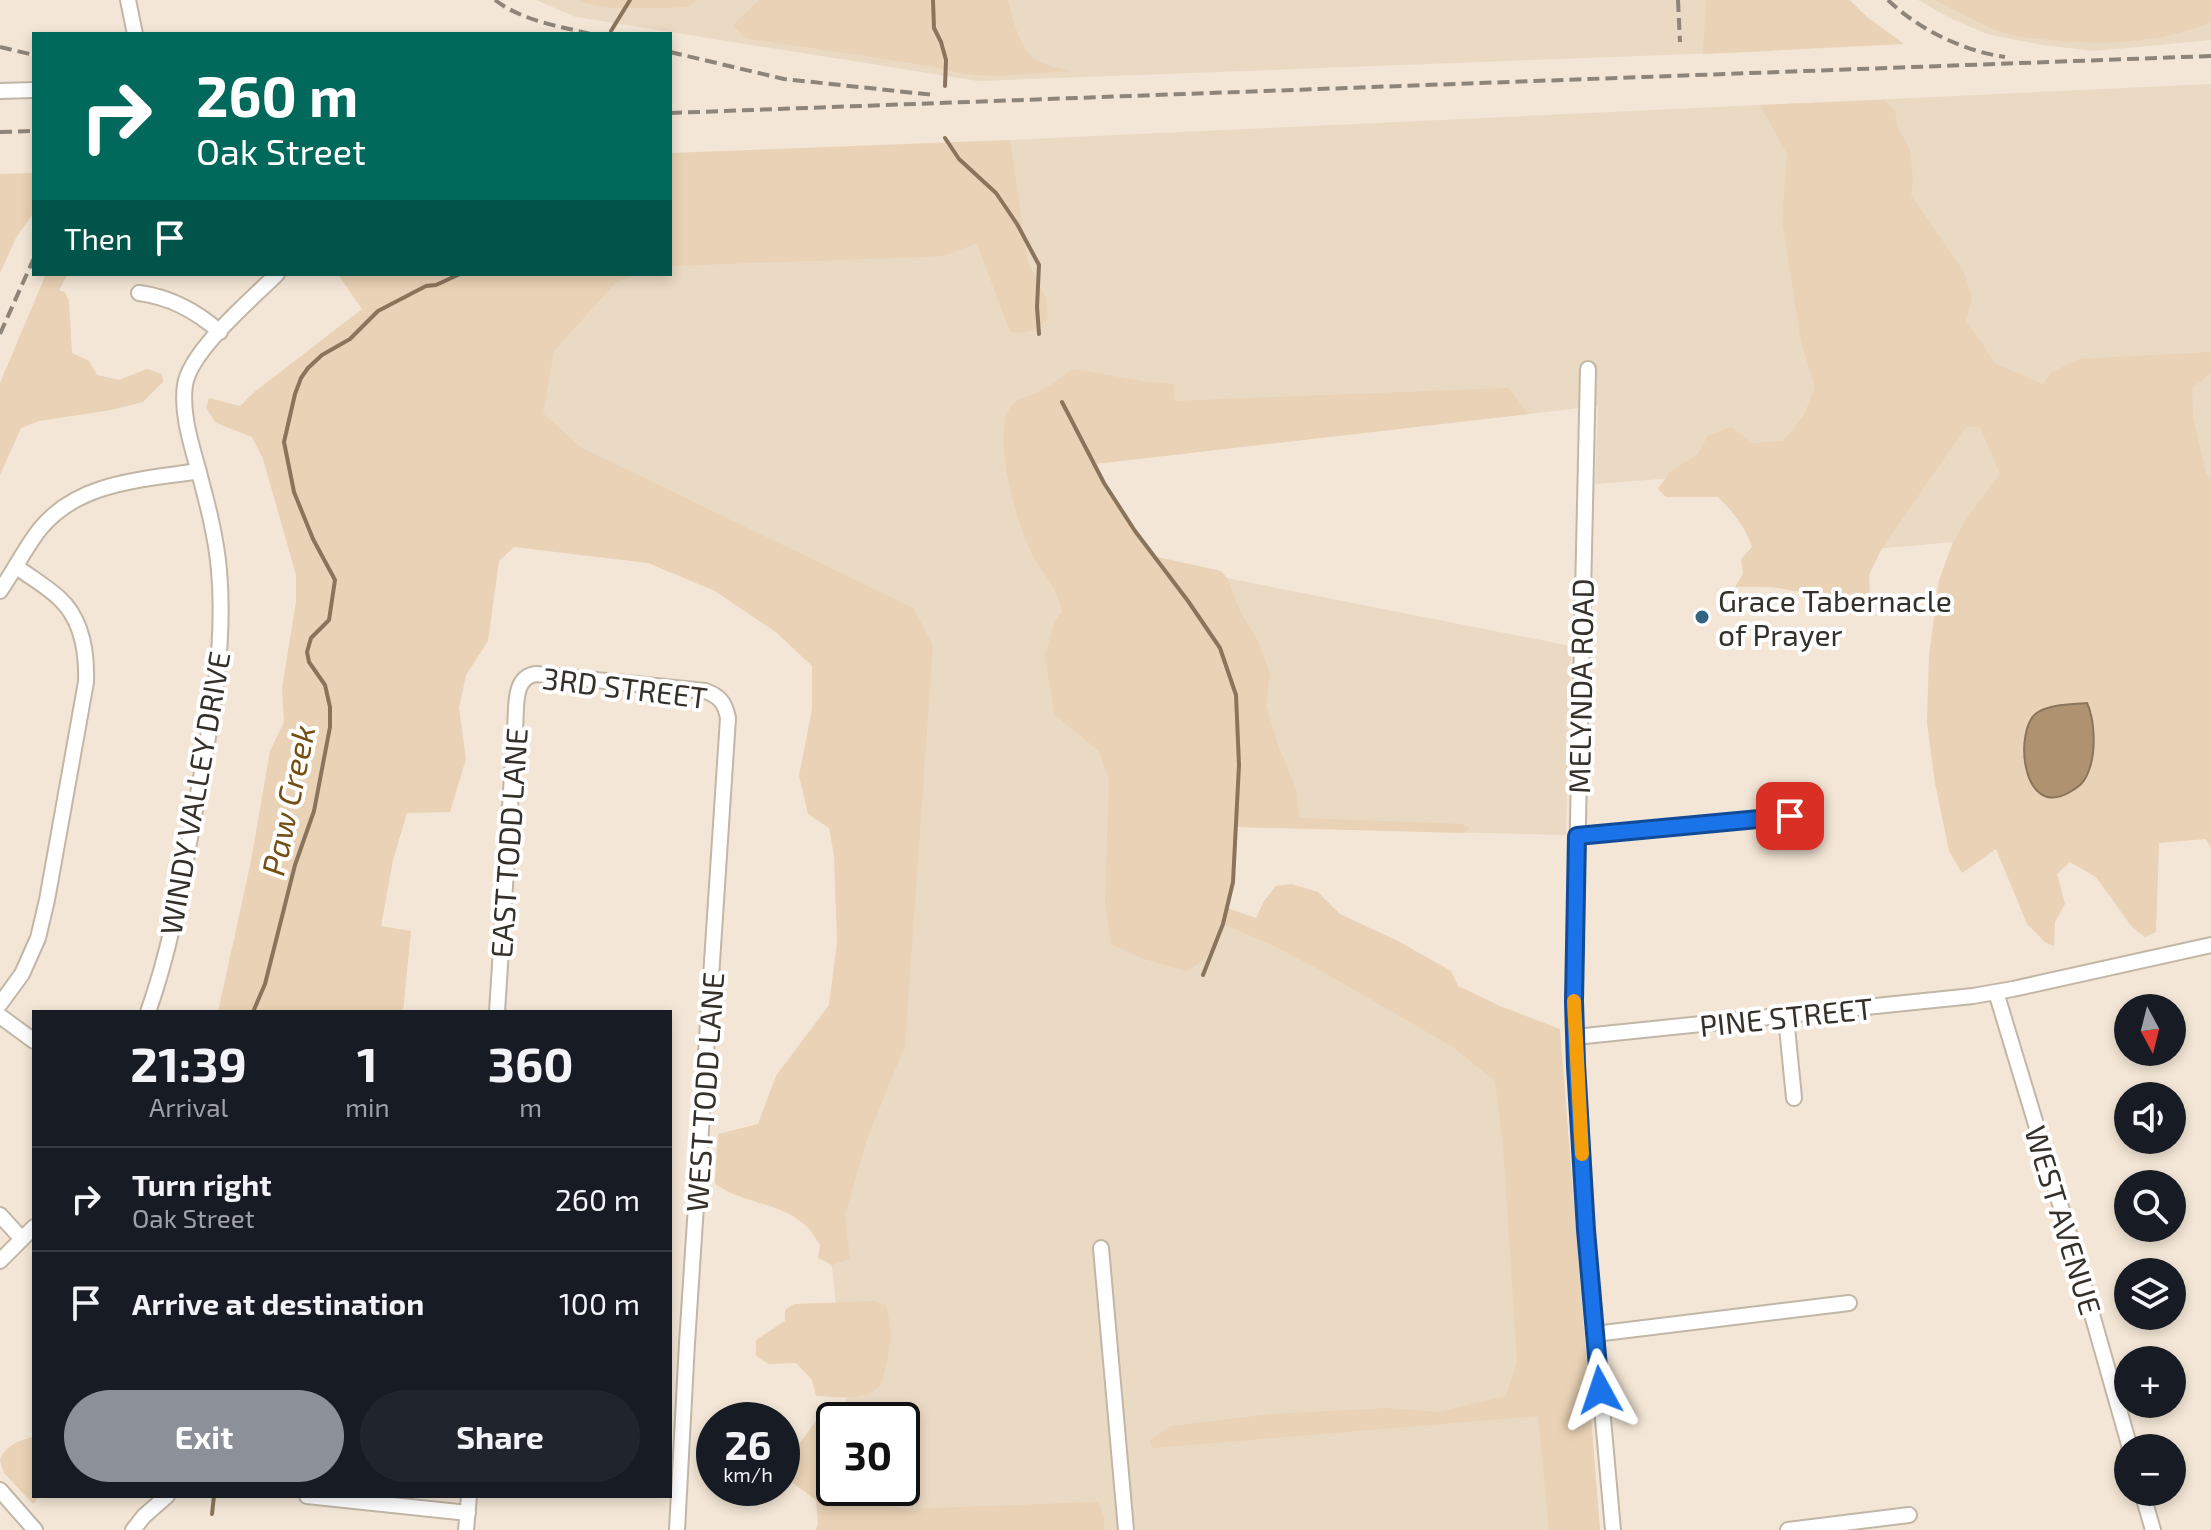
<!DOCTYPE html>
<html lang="en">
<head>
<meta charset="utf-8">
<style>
	:root { --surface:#171b24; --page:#20242c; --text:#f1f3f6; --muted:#9ea1a6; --line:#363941; --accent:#8c9099 }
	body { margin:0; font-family:"Exo 2",sans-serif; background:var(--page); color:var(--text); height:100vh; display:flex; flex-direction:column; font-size:30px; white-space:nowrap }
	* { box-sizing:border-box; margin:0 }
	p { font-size:26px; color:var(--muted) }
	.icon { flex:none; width:44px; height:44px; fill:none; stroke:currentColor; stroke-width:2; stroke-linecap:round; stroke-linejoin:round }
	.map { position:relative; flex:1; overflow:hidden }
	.details { position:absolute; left:32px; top:1010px; width:640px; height:488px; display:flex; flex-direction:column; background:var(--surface); border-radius:0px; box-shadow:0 4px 12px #0003 }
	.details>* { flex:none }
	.hud { position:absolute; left:32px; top:32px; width:640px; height:244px; border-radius:0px; box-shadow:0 4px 12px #0003; background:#00695c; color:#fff; overflow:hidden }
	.needle { width:52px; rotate:173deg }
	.buttons { position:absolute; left:2114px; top:994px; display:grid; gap:16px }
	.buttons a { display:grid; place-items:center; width:72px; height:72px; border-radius:50%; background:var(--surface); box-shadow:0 4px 12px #0003; font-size:40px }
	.speed { position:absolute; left:696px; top:1402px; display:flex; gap:16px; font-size:40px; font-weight:700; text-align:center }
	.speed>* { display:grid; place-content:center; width:104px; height:104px; border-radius:50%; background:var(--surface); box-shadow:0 4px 12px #0003; line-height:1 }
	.speed small { font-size:20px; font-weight:400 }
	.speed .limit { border:4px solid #111; border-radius:12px; background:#fff; color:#111 }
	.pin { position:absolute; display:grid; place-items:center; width:68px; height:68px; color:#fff; margin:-34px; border-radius:16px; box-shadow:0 4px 12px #0006 }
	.me { position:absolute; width:88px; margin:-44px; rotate:355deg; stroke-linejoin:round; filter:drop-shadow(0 0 6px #0008) }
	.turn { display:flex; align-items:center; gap:28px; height:168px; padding:0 32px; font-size:36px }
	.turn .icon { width:104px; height:104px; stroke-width:2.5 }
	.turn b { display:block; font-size:56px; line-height:68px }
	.then { display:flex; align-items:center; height:76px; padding:0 32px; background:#0003; gap:16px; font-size:30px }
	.eta { display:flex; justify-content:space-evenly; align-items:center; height:136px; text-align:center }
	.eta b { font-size:48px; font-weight:700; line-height:56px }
	.cta { display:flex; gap:16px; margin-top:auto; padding:16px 32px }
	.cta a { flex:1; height:92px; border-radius:48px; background:var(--accent); color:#fff; font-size:32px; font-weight:700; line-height:92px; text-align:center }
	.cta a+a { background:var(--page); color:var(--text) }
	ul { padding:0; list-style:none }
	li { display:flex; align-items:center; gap:24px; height:104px; padding:0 32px; border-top:2px solid var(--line) }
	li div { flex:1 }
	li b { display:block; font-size:30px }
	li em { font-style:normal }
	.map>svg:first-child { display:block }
	.built { fill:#ead9c3 }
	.green { fill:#e9d2b5; fill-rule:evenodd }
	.water { fill:#af9371; stroke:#8a755c; stroke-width:2 }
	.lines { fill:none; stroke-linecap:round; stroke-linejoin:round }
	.stream { stroke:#8a755c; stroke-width:4 }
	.minor-casing { stroke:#c2b6a6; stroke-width:18 }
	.minor { stroke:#fff; stroke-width:14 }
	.rail { stroke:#8d857a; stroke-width:4; stroke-dasharray:12 6; stroke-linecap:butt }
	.route-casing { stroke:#114b97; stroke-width:20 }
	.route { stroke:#1a73e8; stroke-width:14 }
	.slow { stroke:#f59e0b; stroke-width:14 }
	.poi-dot { fill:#336482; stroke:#fff; stroke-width:3 }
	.labels { text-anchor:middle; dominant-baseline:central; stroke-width:8; stroke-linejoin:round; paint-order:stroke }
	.poi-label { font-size:30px; fill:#35302a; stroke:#fff; text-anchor:start }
	.street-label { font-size:30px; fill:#35302a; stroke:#fff }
	.water-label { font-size:32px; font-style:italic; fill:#744e12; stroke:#fff }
</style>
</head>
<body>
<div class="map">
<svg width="2211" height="1530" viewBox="0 0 2211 1530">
	<rect width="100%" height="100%" fill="#f3e6d6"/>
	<path class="built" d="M536 0H1759L1772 51 978 81 576 17Z
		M1918 0H2211V40L2094 51 2042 45 1987 34 1950 18Z
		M2211 84V519L1852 551 1868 589 1758 587 1765 471 1595 484 1598 406 1094 464 1104 483 1160 565 1571 646 1566 835 1237 827 1233 882 1226 913 1560 1038 1600 1530H855V1488H902V1420H848L812 1075 878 1046 886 641 441 448 524 274H670V203L976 154 1010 140Z"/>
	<path class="green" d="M581 0H696L688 7 663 8H612L580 2Z
		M759 0H1008C1012 16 1018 41 1029 54 1037 64 1058 68 1070 71L997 76 964 74 930 66 745 38 733 25Z
		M1706 0H1850L1867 17 1904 44 1703 54Z
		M1935 0H2211V22C2158 44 2108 45 2052 40 2032 39 2009 36 1991 28 1972 20 1954 9 1935 0Z
		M1885 100 1895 111 1897 126 1910 150 1913 180 1911 195 1964 272 1972 298 1966 321 1996 364 2043 384 2052 372 2080 359 2211 352V373L2192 388 2193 417 2206 473 2211 478V848L2206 839 2159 843 2156 932 2145 937 2132 927 2096 877 2070 862 2057 874 2065 904 2055 922 2054 946 2046 943 2027 924 1996 849 1962 873 1949 851 1935 783 1927 723 1929 655 1939 580 1953 542 1967 518 2000 474 1980 427H1966L1882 548 1869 575 1870 597 1823 596 1772 587H1735L1743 574 1741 559 1752 547C1745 526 1733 512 1718 497H1666L1658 489 1670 472 1698 454 1708 436 1731 427 1753 443 1783 441 1804 415 1815 387 1801 342 1782 219 1787 154 1760 105ZM2087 703 2092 713 2093 744 2026 770C2024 712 2027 707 2087 703Z
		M1010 140 1028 263 1046 298 1048 318C1037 331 1028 334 1010 332L977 243 944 256 670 266V153Z
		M34 173V212L16 238 0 273V174Z
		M46 274H68L59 290 65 292 69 301 72 353 89 361 97 375 119 380 147 369 162 374 163 382 143 402 111 410 39 421 21 428 0 475V383Z
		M342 274H640L616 282 554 351 543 413 580 447 913 608 933 645 905 1045 866 1142 845 1215 850 1259 832 1265 818 1258 820 1245C815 1238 811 1229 804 1224 778 1202 742 1203 715 1184L718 1134 758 1124 776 1076 829 1005 837 943 834 856 829 828 808 814 799 776 812 709V666L777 633 715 591 648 563 514 547 499 561 488 641 466 675 459 708 466 759 450 812 407 813 393 860 381 926 411 931 403 1012H218L251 861 270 751 284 722 282 688 296 602V575L263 459 252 437 216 423 206 408 209 398 240 406 253 393 362 309 339 276Z
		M1073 369 1148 382 1173 384 1175 401 1509 388 1528 414 1094 464 1104 483 1153 556 1221 571 1227 578 1240 611 1258 641 1270 673 1266 705 1278 745 1296 789 1299 818 1461 824 1470 828 1464 833 1237 827 1233 882 1227 908 1256 918 1264 901 1276 886 1291 884 1318 892 1340 914 1400 942 1451 971 1458 986 1500 1006 1560 1029 1600 1530H1549L1538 1416 1153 1448 1150 1440 1171 1426 1273 1414 1389 1408 1438 1412 1506 1396 1517 1362 1503 1145 1495 1081 1453 1047 1320 970 1268 943 1223 924C1214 947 1209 959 1186 971L1141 958 1111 944 1105 903 1109 780 1099 751 1054 714 1045 655 1055 621 1062 612C1059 589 1041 572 1031 552 1017 524 988 427 1014 403 1021 397 1034 395 1042 390 1053 384 1063 376 1073 369Z
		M874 1301 886 1305C888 1316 891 1327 891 1337 890 1346 884 1381 879 1387 866 1401 833 1397 816 1396L812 1380 796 1363 769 1364 756 1356V1340L785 1321V1310L794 1304Z
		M835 1409 870 1420H834V1488H887L889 1506 906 1509 1098 1502 1104 1517V1530H816L818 1523 816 1500 790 1481 782 1480V1456L795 1450 823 1411Z
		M34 1437V1496H40L33 1504 4 1473 0 1460C6 1445 19 1440 34 1437Z"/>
	<path class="water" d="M2087 703C2095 720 2096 752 2089 770 2085 782 2080 786 2070 792 2021 821 2013 727 2038 712 2051 704 2073 704 2087 703Z"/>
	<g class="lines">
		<path class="stream" d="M933 0 934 28 941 42 946 60 945 86
			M611 31 630 0
			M945 138 959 159 996 193 1017 224 1039 265 1037 307 1039 334
			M1062 402 1104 483 1135 531 1188 601 1220 648 1236 695 1239 765 1233 882 1223 924 1203 975
			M253 1012 265 984 295 865 314 811 330 727V707L325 685 309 662 307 652 311 638 329 620 335 580 313 539 294 492 284 442 295 394 301 378 308 368 322 355 350 339 378 311 426 286 436 285 460 274
			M212 1514 214 1496"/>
		<g class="minor-casing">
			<path id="minor" d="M128 0 135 34
				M0 91 34 90
				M139 293C171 297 196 311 220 332
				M1588 369 1574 1001 1586 1230 1613 1530
				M0 591C14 571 25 548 40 529 79 481 143 480 199 471
				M1577 836 1790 816
				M1996 992 2070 1237 2130 1448
				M0 1004 22 974 38 938 47 900 86 682C87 653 82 619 59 598 46 586 30 577 17 567
				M148 1012C172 945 183 875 196 805 210 727 226 650 219 570 216 536 207 502 198 469 191 443 181 413 185 385 190 351 251 300 277 274
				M497 1012 515 728C517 709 512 677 536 674L705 691C720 696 725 703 728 718L687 1343 677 1530
				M0 1016 34 1041
				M1786 1017 1794 1098
				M1575 1037 1973 996 2013 989 2211 945
				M0 1215 21 1238
				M1101 1248 1126 1530
				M0 1261 34 1227
				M1595 1334 1849 1303
				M0 1490 35 1530
				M2142 1492 2153 1530
				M307 1496 468 1513
				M133 1530 144 1516 167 1496
				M466 1530 469 1496
				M1788 1530 1909 1515"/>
		</g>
		<use href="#minor" class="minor"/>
		<path class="rail" d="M495 0C523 21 558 26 591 34
			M1678 0 1680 42
			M1888 0C1918 29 1963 51 2005 57
			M0 47 34 55
			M670 52 784 79 934 95
			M670 113 2211 56
			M0 132 34 131
			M0 334 34 258"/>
	</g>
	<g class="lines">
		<g class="route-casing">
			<path id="route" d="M1600 1390 1586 1230 1576 1066 1574 1001 1577 836 1790 816"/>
		</g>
		<use href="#route" class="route"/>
		<path class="slow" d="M1574 1001 1582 1154"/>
	</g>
	<circle class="poi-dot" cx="1702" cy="617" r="8"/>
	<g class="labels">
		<g class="poi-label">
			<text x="1718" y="600">Grace Tabernacle<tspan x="1718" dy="34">of Prayer</tspan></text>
		</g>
		<g class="street-label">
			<text transform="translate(1580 686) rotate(-89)">MELYNDA ROAD</text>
			<text transform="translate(625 687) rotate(7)">3RD STREET</text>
			<text transform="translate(194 793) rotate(-80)">WINDY VALLEY DRIVE</text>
			<text transform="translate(508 843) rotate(-86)">EAST TODD LANE</text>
			<text transform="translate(1786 1016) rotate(-6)">PINE STREET</text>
			<text transform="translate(704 1092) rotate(-86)">WEST TODD LANE</text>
			<text transform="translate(2064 1220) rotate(73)">WEST AVENUE</text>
		</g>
		<g class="water-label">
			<text transform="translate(287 800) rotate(-78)">Paw Creek</text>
		</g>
	</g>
</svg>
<div class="buttons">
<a><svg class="needle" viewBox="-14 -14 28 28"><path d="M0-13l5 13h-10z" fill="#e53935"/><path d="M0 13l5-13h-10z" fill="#9ea1a6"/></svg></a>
<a><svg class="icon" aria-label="sound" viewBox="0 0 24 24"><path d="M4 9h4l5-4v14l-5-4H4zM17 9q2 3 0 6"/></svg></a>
<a><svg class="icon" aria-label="search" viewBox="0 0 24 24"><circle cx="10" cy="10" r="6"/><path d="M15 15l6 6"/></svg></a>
<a><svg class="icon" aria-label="layers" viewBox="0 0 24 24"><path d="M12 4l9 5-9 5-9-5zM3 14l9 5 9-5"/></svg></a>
<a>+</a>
<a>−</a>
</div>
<div class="speed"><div>26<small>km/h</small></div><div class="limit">30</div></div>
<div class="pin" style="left:1790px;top:816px;background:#d93025"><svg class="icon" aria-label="arrive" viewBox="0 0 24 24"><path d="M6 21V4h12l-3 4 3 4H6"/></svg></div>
<svg class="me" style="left:1600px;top:1390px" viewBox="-20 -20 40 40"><path d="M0-17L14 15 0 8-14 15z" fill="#1a73e8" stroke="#fff" stroke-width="4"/></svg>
<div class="hud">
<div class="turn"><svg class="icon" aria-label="right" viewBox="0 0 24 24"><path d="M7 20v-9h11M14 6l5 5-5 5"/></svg><div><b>260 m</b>Oak Street</div></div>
<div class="then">Then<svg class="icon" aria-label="arrive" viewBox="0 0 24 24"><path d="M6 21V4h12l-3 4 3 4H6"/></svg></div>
</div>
<section class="details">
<div class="eta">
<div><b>21:39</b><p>Arrival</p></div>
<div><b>1</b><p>min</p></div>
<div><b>360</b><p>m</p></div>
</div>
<ul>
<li><svg class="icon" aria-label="right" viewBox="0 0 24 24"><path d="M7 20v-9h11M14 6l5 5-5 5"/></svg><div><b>Turn right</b><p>Oak Street</p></div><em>260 m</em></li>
<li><svg class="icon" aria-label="arrive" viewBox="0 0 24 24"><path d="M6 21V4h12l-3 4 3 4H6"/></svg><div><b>Arrive at destination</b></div><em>100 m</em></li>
</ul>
<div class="cta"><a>Exit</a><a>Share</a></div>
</section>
</div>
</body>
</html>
